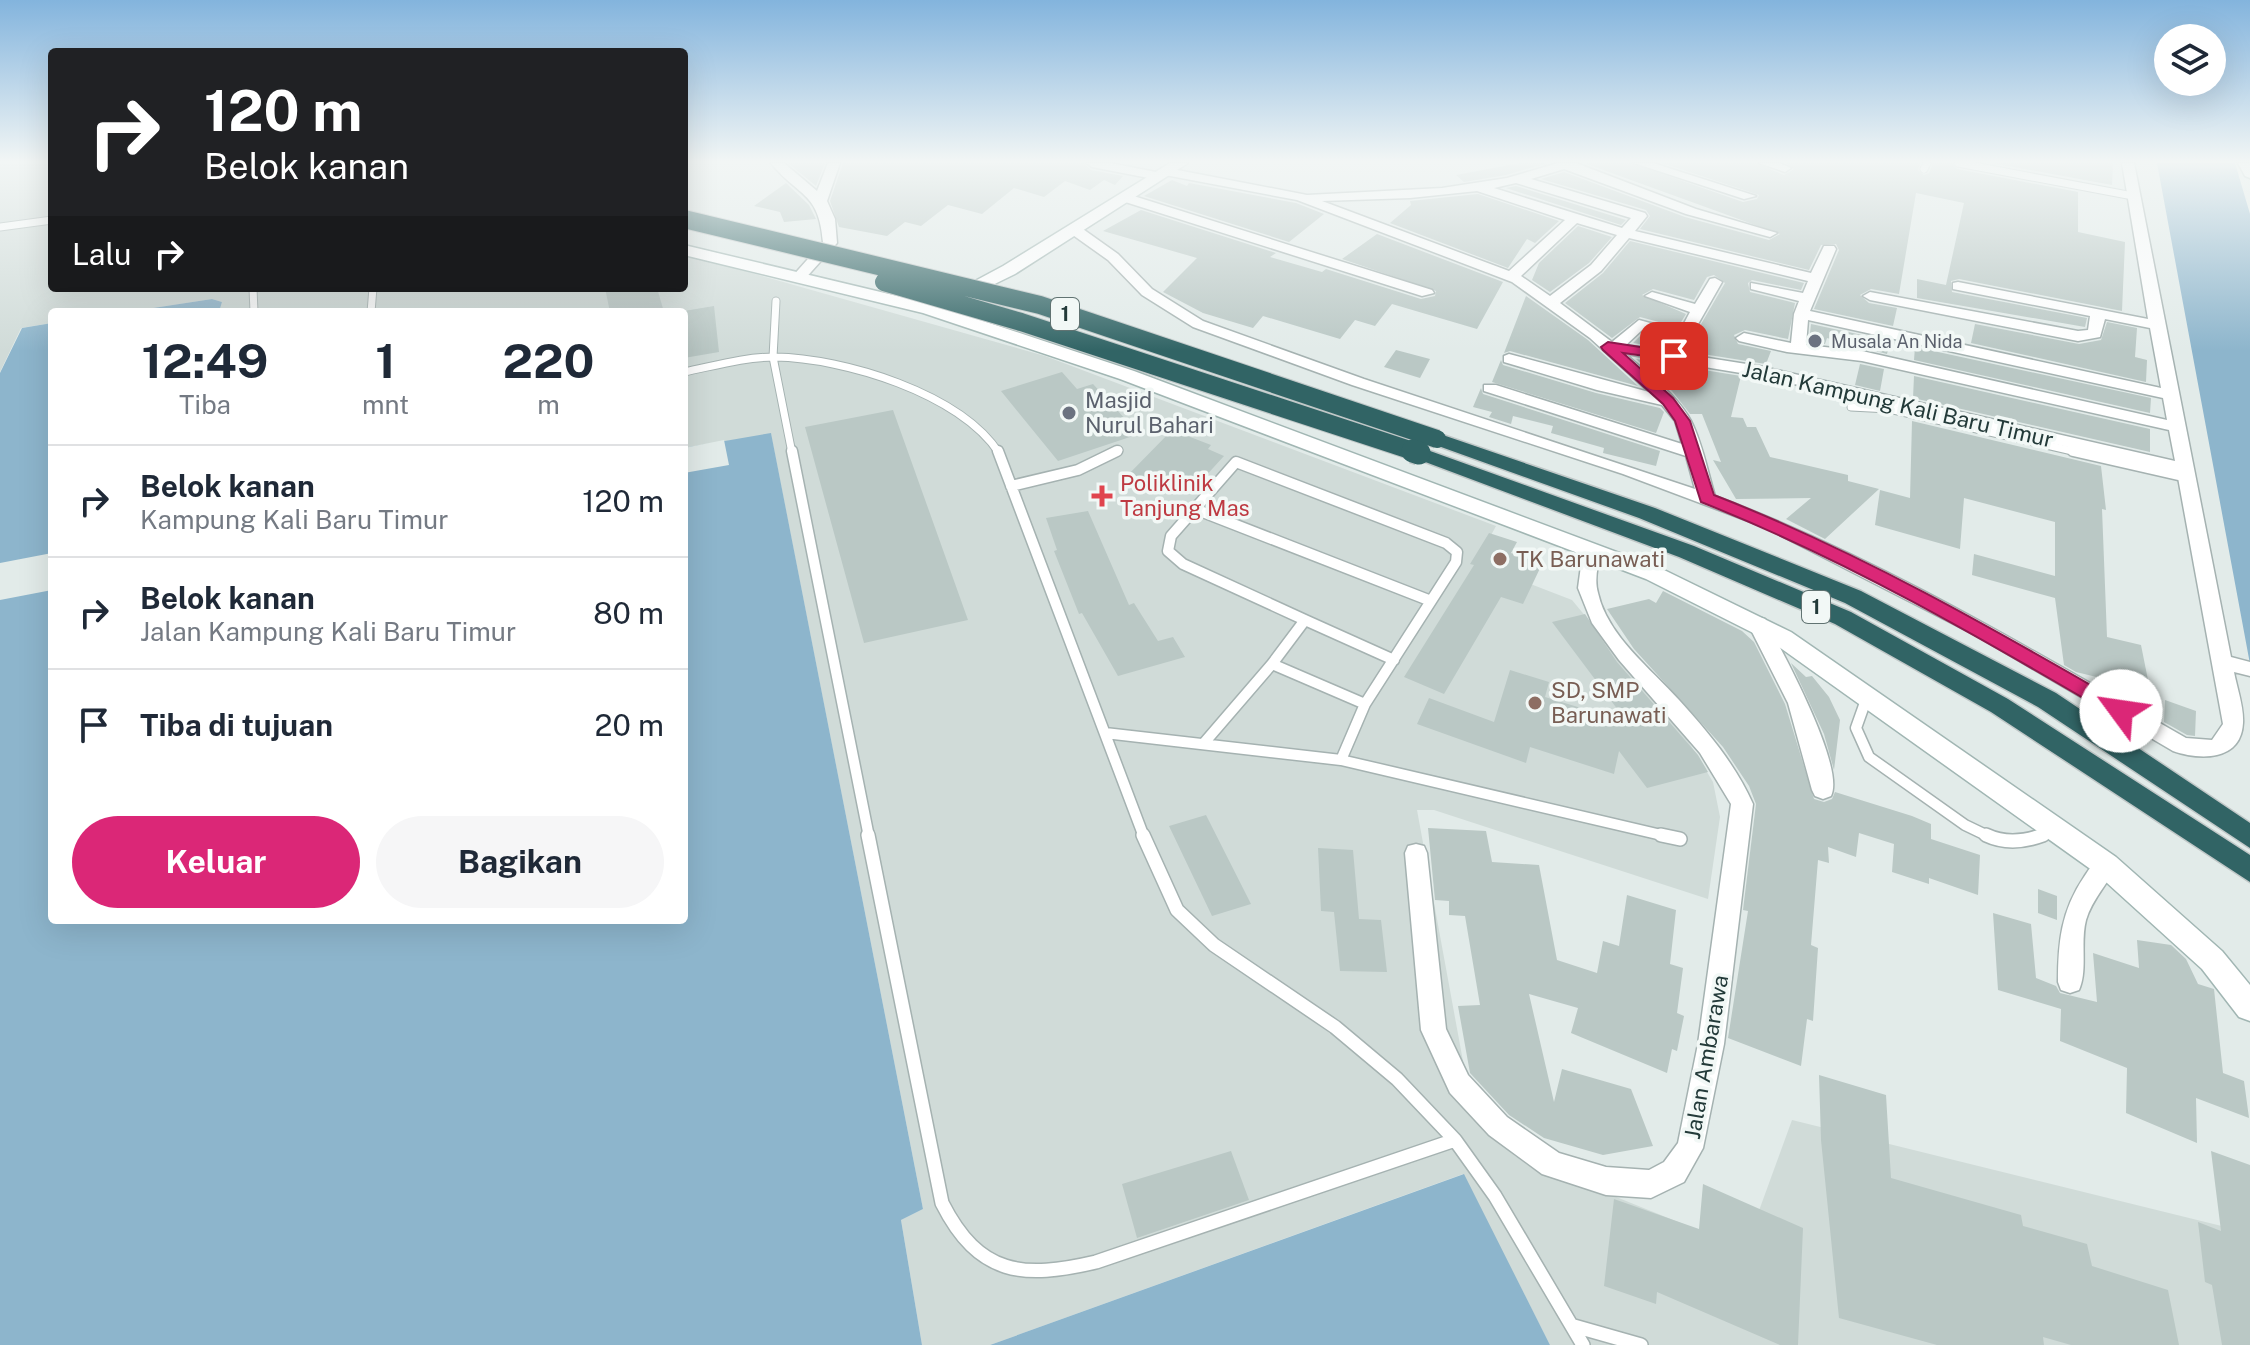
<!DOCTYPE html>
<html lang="id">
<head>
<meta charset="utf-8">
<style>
	:root { --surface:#fff; --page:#f6f6f7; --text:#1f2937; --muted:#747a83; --line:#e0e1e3; --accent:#db2777 }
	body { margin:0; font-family:"Public Sans",sans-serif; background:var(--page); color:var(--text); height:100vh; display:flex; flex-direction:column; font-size:30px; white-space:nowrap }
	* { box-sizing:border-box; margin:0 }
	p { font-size:26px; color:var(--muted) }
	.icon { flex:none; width:44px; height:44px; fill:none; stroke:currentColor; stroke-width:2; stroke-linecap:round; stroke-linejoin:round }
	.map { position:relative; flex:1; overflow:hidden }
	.details { position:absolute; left:48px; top:308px; width:640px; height:616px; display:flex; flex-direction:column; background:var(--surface); border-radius:8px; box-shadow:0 8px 32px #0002 }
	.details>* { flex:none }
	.guide { position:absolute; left:48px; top:48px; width:640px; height:244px; border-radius:8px; box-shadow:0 8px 32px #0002; background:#202124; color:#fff; overflow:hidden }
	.tools { position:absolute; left:2154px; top:24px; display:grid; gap:16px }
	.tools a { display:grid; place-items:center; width:72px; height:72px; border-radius:50%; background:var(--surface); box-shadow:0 8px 32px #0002; font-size:40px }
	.pin { position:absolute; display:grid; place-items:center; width:68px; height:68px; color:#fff; margin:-34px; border-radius:16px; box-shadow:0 4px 12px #0006 }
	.me { position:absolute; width:88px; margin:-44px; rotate:301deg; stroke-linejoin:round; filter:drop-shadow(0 0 6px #0008) }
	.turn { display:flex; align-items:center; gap:28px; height:168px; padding:0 24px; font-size:36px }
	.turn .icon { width:104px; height:104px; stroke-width:2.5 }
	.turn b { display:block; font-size:56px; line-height:68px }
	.then { display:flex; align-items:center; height:76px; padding:0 24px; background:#0003; gap:16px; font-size:30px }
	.eta { display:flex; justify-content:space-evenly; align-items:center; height:136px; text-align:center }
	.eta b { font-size:48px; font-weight:700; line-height:56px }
	.button { display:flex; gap:16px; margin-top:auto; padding:16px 24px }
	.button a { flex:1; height:92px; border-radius:48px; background:var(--accent); color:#fff; font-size:32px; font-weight:700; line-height:92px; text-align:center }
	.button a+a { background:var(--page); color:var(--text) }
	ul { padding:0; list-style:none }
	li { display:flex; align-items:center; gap:24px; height:112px; padding:0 24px; border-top:2px solid var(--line) }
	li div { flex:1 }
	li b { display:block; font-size:30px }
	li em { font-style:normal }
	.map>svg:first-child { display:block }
	.built { fill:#d0dbd8 }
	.water { fill:#8db5cc }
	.pier { fill:#e2ebe9 }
	.building { fill:#bac8c5 }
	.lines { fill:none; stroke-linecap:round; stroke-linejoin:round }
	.lane-far2-casing { stroke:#a5b2b1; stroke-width:9 }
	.lane-far1-casing { stroke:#a5b2b1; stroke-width:13 }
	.lane-casing { stroke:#a5b2b1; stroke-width:16 }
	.street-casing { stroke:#a5b2b1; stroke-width:3 }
	.secondary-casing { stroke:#a1b6b3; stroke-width:3 }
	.highway-casing { stroke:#c1c8c8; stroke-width:3 }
	.lane-far2 { stroke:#fff; stroke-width:7 }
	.lane-far1 { stroke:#fff; stroke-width:10 }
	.lane { stroke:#fff; stroke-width:13 }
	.street { fill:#fff; fill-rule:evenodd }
	.secondary { fill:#fff; fill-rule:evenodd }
	.highway { fill:#316465; fill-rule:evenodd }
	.highway-bridge-far1-casing { stroke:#c1c8c8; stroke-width:20; stroke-linecap:butt }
	.highway-bridge-casing { stroke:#c1c8c8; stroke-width:26; stroke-linecap:butt }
	.highway-bridge-far1 { stroke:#316465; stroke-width:18 }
	.highway-bridge { stroke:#316465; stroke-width:23 }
	.route { fill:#db2777; stroke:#8e194d; stroke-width:2 }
	.worship-dot { fill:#6b7280; stroke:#f2f8f6; stroke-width:3 }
	.health-dot { fill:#e0444e; stroke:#f2f8f6; stroke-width:3 }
	.education-dot { fill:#8d6e63; stroke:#f2f8f6; stroke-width:3 }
	.labels { text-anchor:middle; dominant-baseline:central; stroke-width:7; stroke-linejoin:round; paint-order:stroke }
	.far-worship-label { font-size:18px; fill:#5b616d; stroke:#f2f8f6; text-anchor:start }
	.shield { fill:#f2f8f6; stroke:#617372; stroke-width:2 }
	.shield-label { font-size:20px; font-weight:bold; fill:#233a39 }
	.worship-label { font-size:22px; fill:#5b616d; stroke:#f2f8f6; text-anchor:start }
	.street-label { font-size:22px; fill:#233a39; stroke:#f2f8f6 }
	.health-label { font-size:22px; fill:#be3a42; stroke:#f2f8f6; text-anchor:start }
	.education-label { font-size:22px; fill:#785e54; stroke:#f2f8f6; text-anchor:start }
</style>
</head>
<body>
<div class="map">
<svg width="2250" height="1345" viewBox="0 0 2250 1345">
	<rect width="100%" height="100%" fill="#e2ebe9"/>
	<path class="built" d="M0 163H52V288H684V254L1045 356 1496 526 1476 563 1572 600 1687 739 1713 782 1720 817 1708 899 1434 810H1417L1469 1094 1515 1156 1745 1249 1792 1120 2250 1233V1345H1550L1463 1174 990 1345H922L901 1220 923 1209 771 434 684 448V312H219L222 302 212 299 127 312H52V323L21 328 0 372Z"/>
	<path class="water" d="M2157 163H2235L2250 214V664Z
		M212 299 222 302 219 312H127Z
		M52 323V920H684V448L771 433 923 1209 901 1220 922 1345H0V373L22 328Z
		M1464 1174 1550 1345H990Z"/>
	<path class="pier" d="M724 440 729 465 684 473V448Z
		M52 553V590L0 600V563Z"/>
	<path class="building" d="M788 163H825L816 186Z
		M843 163H1083L1091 170 1123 176 1115 185 1104 180 1090 190 1065 181 1044 197 1014 188 982 214 948 205 921 226 905 222 887 236 839 227 830 201Z
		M1520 163H1548L1506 175 1464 182 1456 175Z
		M1584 163H1631L1743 202 1757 199 1759 195 1662 163H1756L1784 175 1794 169 1786 163H1920L1918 170 1924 175 1929 173 1933 163H1952L1957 169 2078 192V232L2125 242 2122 311 1959 279 1951 281 1952 292 2087 318 2085 327 1917 298V279L1946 285 1964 203 1916 193 1899 294 1871 289 1860 295 1869 303 1897 308 1893 326 1814 309 1839 250 1836 244 1821 245 1809 270 1640 229 1650 216 1646 210 1541 179 1564 172 1685 217 1769 240 1780 234Z
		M1992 163H2113L2112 185Z
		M1172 180 1187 186 1189 183 1296 203 1324 214 1289 242 1144 196Z
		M786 183 809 205 816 219 784 222 780 212 754 206Z
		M1516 186 1626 220 1621 225 1506 188Z
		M1478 194 1559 221 1535 243 1527 239 1508 268 1390 223 1411 205 1410 201Z
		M1141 210 1276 253 1270 257 1322 272 1326 269 1421 299 1435 296 1436 291 1342 259 1377 234 1503 282 1477 329 1392 304 1375 326 1355 320 1340 339 1263 316 1253 328 1203 313 1163 292 1197 258 1103 231Z
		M1578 226 1612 237 1589 263 1550 292 1532 280 1539 263Z
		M1630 241 1804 283 1801 290 1752 280 1748 283 1750 292 1795 303 1788 339 1745 330 1734 335 1738 344 1771 351 1766 364 1633 343 1643 333 1690 343 1725 283 1714 275 1707 277 1694 300 1653 289 1642 295 1686 314 1678 327 1640 317 1612 338 1565 303 1603 273Z
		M605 288H657L664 312H610Z
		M1526 296 1588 340 1638 386 1510 351 1504 353Z
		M714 306 719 352 684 358V311Z
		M2107 322 2137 328 2135 357 2147 360 2146 382 1971 343 1975 324 2079 344 2101 340Z
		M1811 324 1890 341 1887 354 1827 338 1825 344 1809 342Z
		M1915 347 2151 398 2150 413 1914 360Z
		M1396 350 1430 359 1420 378 1384 367Z
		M1636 359 1741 376 1731 417 1743 418 1747 427H1756L1770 457 1848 475V481L1879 489 1825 539 1786 519 1811 498 1736 499 1713 460 1721 462 1702 414H1690L1672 391Z
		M1501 360 1503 365 1596 393 1660 408 1664 412 1656 433 1492 382Z
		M1860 364 1884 369 1880 391 1855 385Z
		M1062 372 1077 389 1093 384 1139 434 1058 461 1001 391Z
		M1914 376 2150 429V452L1913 398Z
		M1481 388 1483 394 1660 451 1656 466 1603 453 1604 448 1551 433 1553 426 1513 416 1511 424 1489 417 1492 412 1473 407Z
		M893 410 968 620 864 643 805 427Z
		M1912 421 2101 466 2106 510 2102 509 2107 637 2141 645 2150 690 2076 672 2064 665 2055 598 1972 575 1974 554 2055 576V522L1964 498 1960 549 1875 525 1880 490 1910 498Z
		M1172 430 1211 445 1208 449 1224 456 1192 491 1166 481 1155 492 1124 479Z
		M1088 511 1129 605 1134 603 1158 641 1173 637 1185 657 1118 676 1082 613 1079 614 1054 551 1057 550 1046 518Z
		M1489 533 1517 542 1511 553 1542 564 1523 604 1501 597 1444 694 1404 677 1474 565 1470 564Z
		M1663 591 1742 631 1754 642 1785 704 1814 799 1824 802 1832 799 1835 792 1912 816 1931 824V839L1980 855 1978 895 1929 878V884L1892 872 1894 844 1859 833 1856 857 1828 847 1829 863 1818 860 1811 945 1818 948 1813 1021 1807 1019 1801 1066 1728 1038 1748 911 1743 910 1756 804 1749 786 1723 747 1634 649 1607 609 1649 599 1656 603Z
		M1585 614 1617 662 1698 755 1708 772 1647 788 1619 751 1614 774 1530 747 1526 763 1417 724 1429 698 1494 722 1510 670 1549 682 1545 697 1627 722 1552 622Z
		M1791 663 1806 677 1812 676 1829 697 1840 720 1834 770 1824 734Z
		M2165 700 2196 711 2195 736 2187 735 2164 722Z
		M1206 815 1251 904 1212 916 1169 826Z
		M1428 828 1486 831 1492 862 1539 865 1557 960 1597 973 1603 941 1619 946 1627 895 1676 910 1670 964 1683 968 1677 1013 1684 1016 1677 1051 1672 1049 1667 1073 1571 1033 1578 1008 1529 994 1554 1102 1562 1069 1631 1089 1653 1146 1603 1155 1544 1138 1509 1115 1470 1073 1458 1006 1480 1005 1465 916 1449 915V901L1435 900Z
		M1318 848 1353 850 1359 919 1381 920 1387 972 1340 971 1334 912 1321 911Z
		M2038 889 2057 896V920L2038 913Z
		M1993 913 2031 924 2036 978 2056 986 2060 993 2097 1002 2093 953 2139 968 2137 940 2171 945 2186 959 2198 984 2214 989 2223 1073 2244 1081 2249 1118 2196 1098 2197 1143 2126 1113 2127 1068 2060 1041 2061 1009 1998 990Z
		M1819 1075 1886 1095 1891 1178 2021 1215 2023 1226 2087 1244 2092 1266 2168 1290 2179 1345H2071L2043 1337 2044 1345H1937L1839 1318 1821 1140Z
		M1231 1151 1249 1200 1137 1238 1122 1184Z
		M2211 1151 2250 1165V1345H2222L2212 1285 2205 1282 2198 1222 2221 1231Z
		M1703 1184 1803 1228 1798 1345H1780L1657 1292 1656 1304 1604 1286 1614 1199 1699 1229Z"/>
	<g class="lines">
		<g class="lane-far2-casing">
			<path id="lane-far2" d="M1958 163 2133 196
				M1924 169 1927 163
				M0 227 52 220
				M253 288 254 312
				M776 301 773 357 792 453
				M371 312 373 288
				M684 372C714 366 744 357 775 357 843 358 960 393 999 453
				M1851 407 1889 409 2081 453
				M1113 453 1119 450"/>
		</g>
		<g class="lane-far1-casing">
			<path id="lane-far1" d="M792 451 869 837
				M998 451 1144 837
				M2073 451 2187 477
				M1236 462 1446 543 1457 552 1456 562 1365 704 1272 664 1305 620 1183 564 1168 551 1171 536Z
				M1011 486 1078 470 1117 451
				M1195 509 1431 601
				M1305 620 1394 660
				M1867 697 1856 728 1869 757 1965 825 1990 837
				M1105 733 1341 760 1365 704
				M1204 743 1272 664
				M1341 760 1670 837
				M2037 837 2055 830"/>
		</g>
		<g class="lane-casing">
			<path id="lane" d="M868 835 942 1203C979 1276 1023 1279 1096 1262L1455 1140
				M1143 835 1177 910 1214 945 1335 1027 1397 1079 1455 1140 1495 1196 1583 1345
				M1661 835 1680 839
				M1986 835C2005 844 2024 842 2043 835
				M1574 1326 1641 1345"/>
		</g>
		<g class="street-casing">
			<path id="street" d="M771 163H784L817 191 828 163H840L827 201 835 219 837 243 803 281 791 278 823 242C819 191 798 197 771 163Z
				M1086 163H1110L1161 173 1167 168 1307 195 1442 188 1507 178 1558 163H1576L1696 209 1777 233 1770 237 1686 214 1564 169 1531 179 1645 213 1647 216 1635 231 1811 273 1824 246H1834L1836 249 1810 311 2161 388 2150 328 2105 319 2100 337 2078 341 1870 300 1863 296 1870 292 2078 331 2088 330 2090 316 1953 289V283L1958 282 2148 319 2122 163H2134L2231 657 2250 662V676L2234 672C2237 688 2244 707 2243 723 2241 762 2199 760 2173 751L1977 636 1764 527 1623 474 1352 385 1193 327 1142 295 1108 260 1070 233V227H1080L1118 254 1152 289 1203 321 1364 379 1695 489 1686 456 1484 391V385H1496L1682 444 1675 421 1662 405 1597 390 1504 362V356L1509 354 1649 392 1590 338 1512 282 1297 200 1165 175 1159 180 1092 167ZM1516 183 1631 218 1622 228 1494 188ZM1477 191 1565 220 1509 271 1322 201 1410 198ZM1577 223 1617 235 1591 265 1550 296 1521 276ZM1629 238 1808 281 1803 293 1751 283V289L1799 301 1794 314 1791 343 1744 333 1736 338 1739 341 1787 352 1862 361 2169 430 2175 461 1759 366 1626 345 1642 330 1689 340 1722 282 1715 278 1710 279 1695 304 1652 292 1645 296 1690 312 1680 331 1639 320 1612 342 1560 303 1601 271ZM1808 320 2163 398 2167 420 1862 351 1806 345ZM1626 354 1759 376 2177 472 2223 724 2212 740 2186 738C2033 651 1880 558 1715 496 1707 470 1703 445 1691 421 1677 394 1647 374 1626 354Z
				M1634 163H1653L1756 196 1744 199Z
				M1759 163H1779L1791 168 1785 172Z
				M1124 193 1432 290 1434 293 1422 296 1119 200 1117 197Z
				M1592 545 1601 551C1598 565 1594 579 1598 593 1607 635 1651 669 1679 700 1708 732 1735 764 1753 804L1724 1044 1703 1148 1684 1182 1651 1198 1606 1195 1542 1174 1489 1135 1450 1093 1421 1030 1405 853 1408 846 1416 844 1424 846 1427 853 1446 1029 1468 1075 1507 1117 1559 1153 1606 1167 1649 1170 1664 1162 1678 1143 1698 1044 1731 804 1700 753 1619 660 1592 623 1578 588 1583 551Z
				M1758 617 1765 619C1781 649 1846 767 1831 796L1823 799 1815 796 1812 790 1788 703 1748 624Z
				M2106 855 2114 858 2117 865C2108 884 2092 899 2086 920 2080 943 2088 970 2079 990L2070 993 2061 990 2058 982C2058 943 2061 911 2084 877 2090 868 2095 859 2106 855Z"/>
		</g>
		<g class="secondary-casing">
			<path id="secondary" d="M1170 163H1188L1015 274 962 300 956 301 947 296 1003 266Z
				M2238 163H2250V178L2245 176Z
				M684 245 935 305 1134 371 1662 569 1791 632 2116 857 2222 951 2250 985V1021L2239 1017 2202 969 2096 873 1775 644 1646 579 1120 379 923 313 684 255Z"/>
		</g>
		<g class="highway-casing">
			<path id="highway" d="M1437 433 1655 508 1861 591 2056 693 2250 823V848L2038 707 1845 603 1639 518 1430 443 1427 439 1430 435Z
				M1419 447 1694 546 1851 612 2008 699 2250 855V882L1991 712 1835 624 1679 557 1412 457 1409 453Z"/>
		</g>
		<use href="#lane-far2" class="lane-far2"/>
		<use href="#lane-far1" class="lane-far1"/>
		<use href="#lane" class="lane"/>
		<use href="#street" class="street"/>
		<use href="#secondary" class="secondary"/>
		<use href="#highway" class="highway"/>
		<g class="highway-bridge-far1-casing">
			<path id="highway-bridge-far1" d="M684 219 1040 305 1437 439
				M884 282 1021 322 1419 453"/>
		</g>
		<g class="highway-bridge-casing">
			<path id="highway-bridge" d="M1413 451 1419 453"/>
		</g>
		<use href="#highway-bridge-far1" class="highway-bridge-far1"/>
		<use href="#highway-bridge" class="highway-bridge"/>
	</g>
	<linearGradient id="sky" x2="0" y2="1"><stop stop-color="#83b4dd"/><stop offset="0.46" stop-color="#f2f6f5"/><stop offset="1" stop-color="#f2f6f5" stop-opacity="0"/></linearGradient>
	<rect width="2250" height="351" fill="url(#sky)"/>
	<path class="route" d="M1608 342 1679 353 1681 356 1674 360 1623 353 1673 398 1690 421 1714 495C1858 551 1994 629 2127 706V716H2114C1981 638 1845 559 1701 502L1675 421 1663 404 1603 350 1601 347Z"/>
	<g class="worship-dot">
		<circle cx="1815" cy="341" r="8"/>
		<circle cx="1069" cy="413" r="8"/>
	</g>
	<path class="health-dot" d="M1098 484h8v8h8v8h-8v8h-8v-8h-8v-8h8z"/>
	<g class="education-dot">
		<circle cx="1500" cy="559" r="8"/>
		<circle cx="1535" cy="703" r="8"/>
	</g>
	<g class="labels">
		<g class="far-worship-label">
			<text x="1831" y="341">Musala An Nida</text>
		</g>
		<g class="shield">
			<rect x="1051" y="298" width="28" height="32" rx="6"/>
			<rect x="1802" y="591" width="28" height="32" rx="6"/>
		</g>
		<g class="shield-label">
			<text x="1065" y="314">1</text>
			<text x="1816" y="607">1</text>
		</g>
		<g class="worship-label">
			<text x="1085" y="400">Masjid<tspan x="1085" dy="25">Nurul Bahari</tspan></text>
		</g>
		<g class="street-label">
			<text transform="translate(1898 404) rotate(13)">Jalan Kampung Kali Baru Timur</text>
			<text transform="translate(1706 1057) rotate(-80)">Jalan Ambarawa</text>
		</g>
		<g class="health-label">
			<text x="1120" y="483">Poliklinik<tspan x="1120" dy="25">Tanjung Mas</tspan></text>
		</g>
		<g class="education-label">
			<text x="1516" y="559">TK Barunawati</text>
			<text x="1551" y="690">SD, SMP<tspan x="1551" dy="25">Barunawati</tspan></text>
		</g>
	</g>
</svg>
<div class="tools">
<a><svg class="icon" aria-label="layers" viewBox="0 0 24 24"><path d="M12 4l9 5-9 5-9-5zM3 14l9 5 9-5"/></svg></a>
</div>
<div class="pin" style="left:1674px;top:356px;background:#d93025"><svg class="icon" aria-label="arrive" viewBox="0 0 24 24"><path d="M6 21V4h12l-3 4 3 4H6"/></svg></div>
<svg class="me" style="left:2121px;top:711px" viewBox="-20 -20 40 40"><circle r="19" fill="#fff"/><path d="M0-13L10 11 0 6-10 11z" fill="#db2777"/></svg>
<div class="guide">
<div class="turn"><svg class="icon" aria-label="right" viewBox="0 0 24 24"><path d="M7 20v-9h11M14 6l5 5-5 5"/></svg><div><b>120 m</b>Belok kanan</div></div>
<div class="then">Lalu<svg class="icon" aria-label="right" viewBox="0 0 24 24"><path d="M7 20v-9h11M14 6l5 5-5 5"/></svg></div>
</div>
<section class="details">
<div class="eta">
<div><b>12:49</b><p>Tiba</p></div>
<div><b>1</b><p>mnt</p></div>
<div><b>220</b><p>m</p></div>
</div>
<ul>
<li><svg class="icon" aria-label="right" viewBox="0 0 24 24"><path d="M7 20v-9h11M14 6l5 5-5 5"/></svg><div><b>Belok kanan</b><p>Kampung Kali Baru Timur</p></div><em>120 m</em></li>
<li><svg class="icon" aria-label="right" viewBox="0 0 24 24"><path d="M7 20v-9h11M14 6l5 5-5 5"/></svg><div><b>Belok kanan</b><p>Jalan Kampung Kali Baru Timur</p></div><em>80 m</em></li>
<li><svg class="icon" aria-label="arrive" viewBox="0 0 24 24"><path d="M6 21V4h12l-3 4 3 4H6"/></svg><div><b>Tiba di tujuan</b></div><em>20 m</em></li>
</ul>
<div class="button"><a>Keluar</a><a>Bagikan</a></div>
</section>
</div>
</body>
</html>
